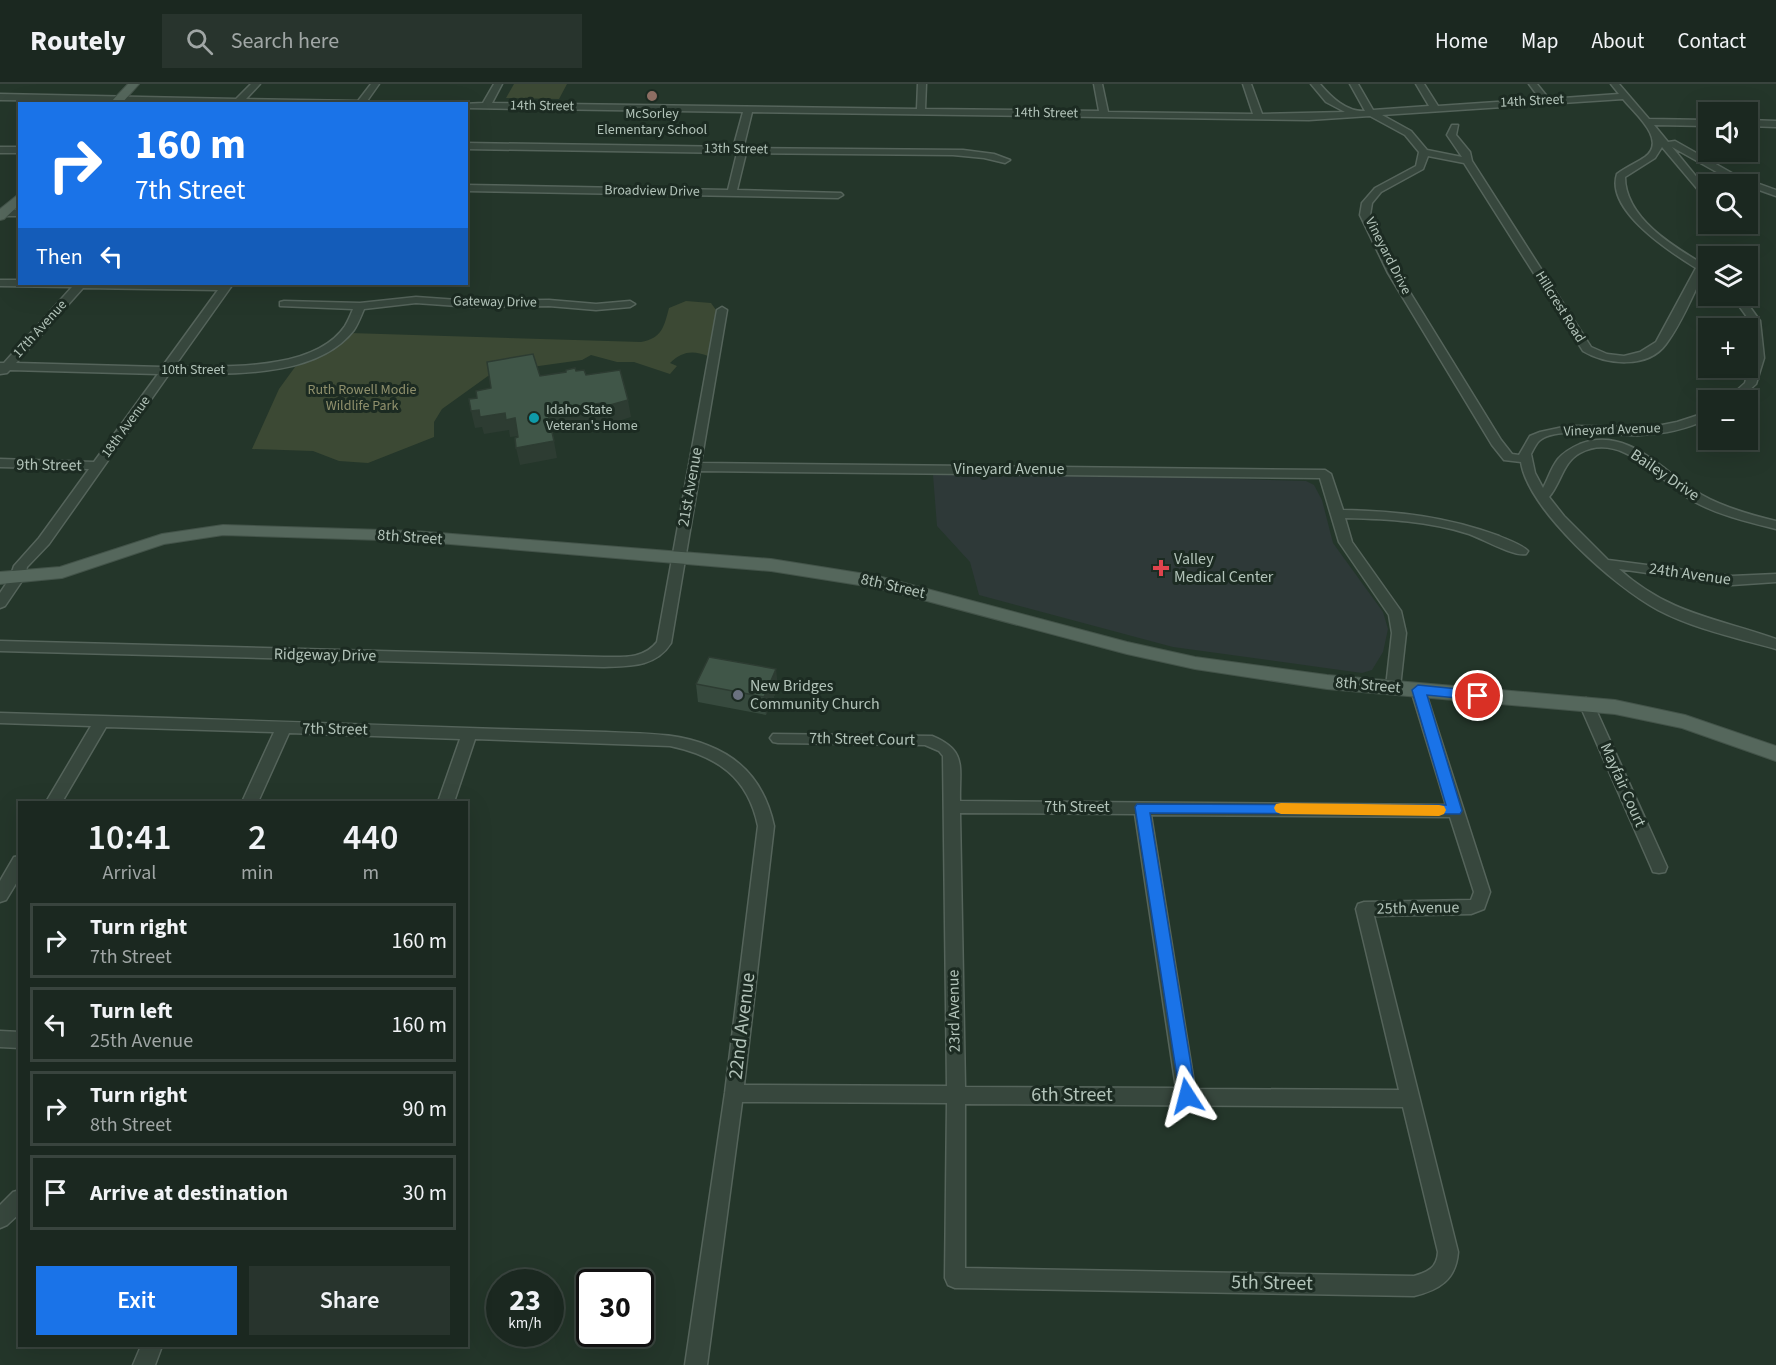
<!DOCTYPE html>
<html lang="en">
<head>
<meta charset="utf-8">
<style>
	:root { --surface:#1b2820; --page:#28342d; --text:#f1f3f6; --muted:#a0a6a5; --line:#39443e; --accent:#1a73e8 }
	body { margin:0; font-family:"Source Sans 3",sans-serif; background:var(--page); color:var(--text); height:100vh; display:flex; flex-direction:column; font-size:22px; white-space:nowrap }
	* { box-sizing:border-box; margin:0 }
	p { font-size:20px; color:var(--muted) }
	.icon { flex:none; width:33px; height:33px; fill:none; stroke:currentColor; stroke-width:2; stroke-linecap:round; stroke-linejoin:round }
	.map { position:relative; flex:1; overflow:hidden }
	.details { position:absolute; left:18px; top:717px; width:450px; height:546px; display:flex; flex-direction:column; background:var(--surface); border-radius:0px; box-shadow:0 6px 24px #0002,0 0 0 2px var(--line) }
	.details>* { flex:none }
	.hud { position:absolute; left:18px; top:18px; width:450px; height:183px; border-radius:0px; box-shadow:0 6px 24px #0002,0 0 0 2px var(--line); background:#1a73e8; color:#fff; overflow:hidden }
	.tools { position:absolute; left:1698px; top:18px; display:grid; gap:12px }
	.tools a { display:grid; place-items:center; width:60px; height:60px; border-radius:0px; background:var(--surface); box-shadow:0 6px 24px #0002,0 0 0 2px var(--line); font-size:30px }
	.speed { position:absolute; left:486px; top:1185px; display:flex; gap:12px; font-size:30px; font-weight:700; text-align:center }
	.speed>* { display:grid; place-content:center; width:78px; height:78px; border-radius:50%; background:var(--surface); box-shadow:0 6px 24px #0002,0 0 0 2px var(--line); line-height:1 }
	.speed small { font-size:15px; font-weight:400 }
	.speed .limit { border:3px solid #111; border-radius:9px; background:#fff; color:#111 }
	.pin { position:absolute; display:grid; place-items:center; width:51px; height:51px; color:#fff; margin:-26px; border:3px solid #fff; border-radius:50%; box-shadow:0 2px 6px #0007 }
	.me { position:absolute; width:66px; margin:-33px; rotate:351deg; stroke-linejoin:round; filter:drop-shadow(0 0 4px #0008) }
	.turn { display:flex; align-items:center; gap:21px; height:126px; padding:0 18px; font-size:27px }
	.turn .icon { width:78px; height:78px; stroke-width:2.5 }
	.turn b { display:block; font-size:42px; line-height:51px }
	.then { display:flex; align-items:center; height:57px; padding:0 18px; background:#0003; gap:12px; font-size:22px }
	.eta { display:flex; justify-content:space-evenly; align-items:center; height:102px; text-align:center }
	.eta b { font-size:36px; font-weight:600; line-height:42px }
	.cta { display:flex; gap:12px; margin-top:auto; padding:12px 18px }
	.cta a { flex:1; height:69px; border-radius:0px; background:var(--accent); color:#fff; font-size:24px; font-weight:600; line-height:69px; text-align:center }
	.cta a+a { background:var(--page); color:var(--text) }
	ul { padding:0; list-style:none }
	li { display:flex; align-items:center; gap:18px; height:75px; margin:0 12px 9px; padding:0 6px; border:3px solid var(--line); border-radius:0px }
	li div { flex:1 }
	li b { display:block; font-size:22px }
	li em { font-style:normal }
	header { display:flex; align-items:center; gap:36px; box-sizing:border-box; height:84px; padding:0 30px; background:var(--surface); border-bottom:2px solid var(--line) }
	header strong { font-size:28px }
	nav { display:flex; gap:33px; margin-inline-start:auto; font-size:21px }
	.search { width:420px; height:54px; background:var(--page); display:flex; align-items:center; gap:15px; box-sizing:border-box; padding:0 21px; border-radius:0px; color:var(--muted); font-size:22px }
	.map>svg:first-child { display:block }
	.medical { fill:#2e3938 }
	.green { fill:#3c4934 }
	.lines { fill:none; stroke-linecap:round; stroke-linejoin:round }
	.minor-casing { stroke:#55645b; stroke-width:3 }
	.major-casing { stroke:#435349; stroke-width:2 }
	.minor { fill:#37473d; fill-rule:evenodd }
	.major { fill:#55675c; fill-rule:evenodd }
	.wall { fill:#374a3e }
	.shaded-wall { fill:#2d3c32 }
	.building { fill:#405648; stroke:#2d3c32; stroke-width:1.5 }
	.route { fill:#1a73e8; stroke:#114b97; stroke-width:1.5 }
	.slow { fill:#f59e0b }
	.education-dot { fill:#8d6e63; stroke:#1c2b22; stroke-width:2 }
	.culture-dot { fill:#0f9aa8; stroke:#1c2b22; stroke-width:2 }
	.health-dot { fill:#e0444e; stroke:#1c2b22; stroke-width:2 }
	.worship-dot { fill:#6b7280; stroke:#1c2b22; stroke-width:2 }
	.labels { text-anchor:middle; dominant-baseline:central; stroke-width:6; stroke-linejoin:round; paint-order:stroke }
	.far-street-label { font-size:14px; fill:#b2c3b9; stroke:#1c2b22 }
	.far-poi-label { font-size:14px; fill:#b2c3b9; stroke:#1c2b22 }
	.far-park-label { font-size:14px; fill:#90906c; stroke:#1c2b22 }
	.street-label { font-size:16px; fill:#b2c3b9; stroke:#1c2b22 }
	.poi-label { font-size:16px; fill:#b2c3b9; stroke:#1c2b22; text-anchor:start }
	.near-street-label { font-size:20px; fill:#b2c3b9; stroke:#1c2b22 }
</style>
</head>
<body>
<header>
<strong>Routely</strong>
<div class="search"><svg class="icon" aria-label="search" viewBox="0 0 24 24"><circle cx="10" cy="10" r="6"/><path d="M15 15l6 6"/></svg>Search here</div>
<nav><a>Home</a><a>Map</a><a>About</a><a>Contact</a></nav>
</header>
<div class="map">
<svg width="1776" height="1281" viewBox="0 0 1776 1281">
	<rect width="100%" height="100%" fill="#24362a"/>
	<path class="medical" d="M1078 390 1306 397 1314 401 1322 416 1333 459 1383 528 1388 545 1383 568 1372 586 1362 589 1173 563 979 511 970 478 937 442 933 391Z"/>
	<path class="green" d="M514 0H567L559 15 506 14Z
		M686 217 711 219 716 226 708 272C693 266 682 267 670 279L677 282 670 290 634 278H617L591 271 582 276 496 288 488 292 442 325 434 338V353L368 379 339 377 313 367 252 365 279 305 295 283 350 249 641 258C662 254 664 243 669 224Z"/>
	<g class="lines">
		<g class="minor-casing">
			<path id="minor" d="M251 0H260L246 15 358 17 371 0H379L367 17 384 20 0 16V10L236 15Z
				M494 0H502L492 19 917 25 918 0H926L925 25 1099 27 1094 0H1102L1108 28 1253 30 1243 0H1251L1262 30 1345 28 1326 18 1311 0H1320C1331 13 1346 28 1365 27L1350 0H1358L1373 26 1429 22 1416 0H1424L1438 22 1540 15 1529 0H1537L1549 15 1619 10 1611 0H1619L1649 35 1708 36V42L1654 41 1668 58 1675 57 1737 92 1776 106V112L1731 96 1672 63 1708 107V115L1705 114 1662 63 1655 74 1625 93C1625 135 1676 164 1708 183V190L1704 189C1692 212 1682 239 1666 260 1648 285 1606 281 1583 267L1464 79 1428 72 1423 85 1381 108 1372 119 1370 131 1398 189 1501 356 1512 370 1519 371 1530 352 1540 348 1568 342 1652 343 1677 338 1708 328V335C1687 345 1664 350 1640 351 1616 353 1556 341 1539 357 1536 360 1533 366 1531 370L1535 389 1543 404C1548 395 1551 384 1558 375 1564 368 1571 364 1580 360 1629 341 1664 390 1702 411 1725 424 1751 431 1776 437V445C1748 438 1718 431 1693 417 1660 398 1622 346 1580 369 1563 378 1561 399 1549 413L1564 432 1608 476 1732 492 1776 490V498L1732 501 1619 485C1669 530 1716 534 1776 555V565C1737 554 1694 545 1658 526 1615 503 1528 426 1521 378L1504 376 1492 361 1388 189 1360 131 1362 119 1375 104 1416 82 1419 68 1405 51 1370 32 1309 36 752 28 744 61 745 64 963 66 994 70 1010 76 1005 79 984 74 953 71 746 69 737 106 841 109 843 111 838 114 466 107V101L728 106 737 69 466 65V59L736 63 734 61 743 28 466 24V20H463L483 19ZM1623 15C1634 29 1668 56 1645 73 1636 79 1626 83 1617 90 1605 126 1670 168 1696 184L1656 258 1640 268 1624 272 1607 270 1591 263 1472 77 1470 68 1456 51 1458 41H1452L1447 51 1462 73 1427 66 1411 47 1382 31Z
				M1748 36 1776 37V43L1748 42Z
				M0 63H20V69H0Z
				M0 126H20V132H0Z
				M0 196H20V200H233L174 283C223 282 314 288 345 242 348 237 351 230 353 225L280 222V218L284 217 360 219 416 213 472 217 549 216 596 220 630 217 635 220 630 223 596 226 549 222 472 223 416 219 364 225C361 232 358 240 354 246 315 296 226 289 169 290L49 460 27 483 24 494 5 522 0 524V509L10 494 14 482 39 454 89 385 0 383V375L94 378 158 290 10 286 7 289 0 290V279H4L72 203 0 202ZM83 204 218 206 162 283 16 279Z
				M1732 212H1742L1760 237 1764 274 1756 300 1738 316H1726L1745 299 1752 274 1750 237Z
				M722 223 727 226 701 379 1325 386 1331 390 1343 426C1397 427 1448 433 1499 452 1508 456 1521 460 1528 467L1526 470C1514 473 1483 455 1469 450 1429 437 1387 435 1345 434L1352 458 1401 527 1406 549 1400 603 1393 608 1386 603 1392 549 1389 531 1339 458 1320 394 700 387 671 559C656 583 630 582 604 583L0 567V557L604 573C623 573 644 575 657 558L717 226Z
				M1418 601 1425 606 1490 808 1484 825 1471 830 1374 832 1458 1168C1456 1196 1439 1206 1414 1212L955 1204 948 1201 945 1194 947 1019 742 1018 707 1281H685L725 1009 758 742C748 693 717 672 670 662L475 655 454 718H438L460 655 289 649 258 718H242L274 648 106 643 62 718H46L91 642 0 639V629C166 634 333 639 498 645 534 646 570 647 606 648 641 650 676 648 709 662 745 676 766 704 774 742L744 1001 947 1002 943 672 939 667 925 661 778 659 773 658 770 654 773 650 932 652C968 667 959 683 960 717L1446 721 1411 606ZM960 729 1135 730 1176 1004 965 1003ZM1151 731 1450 733 1474 808 1471 816 1364 818 1358 820 1356 825 1399 1006 1195 1005ZM965 1020 1403 1023 1438 1168C1437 1184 1428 1188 1414 1192L965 1184Z
				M1586 614 1593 619 1667 783 1665 788 1659 789 1653 788 1651 783 1579 619Z
				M20 772V793L6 816 0 818V797L14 773Z
				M0 947 20 948V964L0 963Z
				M20 1106V1129L7 1141 0 1144V1121L13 1108Z
				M141 1262H162L155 1281H133Z"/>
		</g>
		<g class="major-casing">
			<path id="major" d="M128 0H139L121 20H109Z
				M20 109V120L4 135 0 136V125Z
				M223 441 414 447 771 475 878 492 1127 558 1195 573 1327 591 1615 616 1685 631 1776 662V677L1682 644 1615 630 1327 605 1195 585 1127 570 878 504 771 487 414 457 223 451 164 460 62 494 0 500V488L60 483 162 450Z"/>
		</g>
		<use href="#minor" class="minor"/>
		<use href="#major" class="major"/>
	</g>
	<path class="wall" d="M696 600 778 603 766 631 698 618Z"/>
	<path class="shaded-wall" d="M628 316 631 333 606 341 603 323Z
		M602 319 605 336 551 343 547 326Z
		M479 326 505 329 515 334 519 352 510 353 509 346 484 350 482 343 475 344 471 327Z
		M554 357 557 374 520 381 516 364Z
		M776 585 778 603 766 631 764 613Z"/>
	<path class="building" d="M533 270 540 292 566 288V286L575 284 576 287 584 286 586 291 620 286 628 316 603 323 602 319 547 326 554 357 516 364 515 354 518 353 515 334 506 336 505 329 480 333 479 326 471 327 469 315 477 314 476 307 491 304 487 278Z
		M709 573 776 585 764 613 696 600Z"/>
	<path class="route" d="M1418 601 1478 607 1484 612 1478 616 1427 611 1462 727 1460 730 1150 729 1196 1012 1193 1018 1187 1020 1181 1018 1135 723 1137 720 1446 721 1412 606Z"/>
	<path class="slow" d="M1281 719 1439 721 1444 722 1446 726 1444 730 1439 732 1281 730 1276 728 1274 724 1276 720Z"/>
	<circle class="education-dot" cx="652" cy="12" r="6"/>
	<circle class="culture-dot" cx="534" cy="334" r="6"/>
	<path class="health-dot" d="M1158 475h6v6h6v6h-6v6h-6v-6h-6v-6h6z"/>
	<circle class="worship-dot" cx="738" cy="611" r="6"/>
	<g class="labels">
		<g class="far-street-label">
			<text transform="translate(1532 17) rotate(-3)">14th Street</text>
			<text transform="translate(542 22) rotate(1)">14th Street</text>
			<text transform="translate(1046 29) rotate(1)">14th Street</text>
			<text transform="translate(736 65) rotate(1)">13th Street</text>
			<text transform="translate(652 107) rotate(1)">Broadview Drive</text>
			<text transform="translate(1388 172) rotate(63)">Vineyard Drive</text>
			<text transform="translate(495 218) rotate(1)">Gateway Drive</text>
			<text transform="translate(1560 223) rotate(58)">Hillcrest Road</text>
			<text transform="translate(40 245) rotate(-48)">17th Avenue</text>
			<text x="193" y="286">10th Street</text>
			<text transform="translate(126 343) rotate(-54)">18th Avenue</text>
			<text transform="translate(1612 346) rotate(-2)">Vineyard Avenue</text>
		</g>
		<g class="far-poi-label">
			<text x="652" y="30">McSorley<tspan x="652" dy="16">Elementary School</tspan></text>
			<text x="546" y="326" text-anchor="start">Idaho State<tspan x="546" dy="16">Veteran's Home</tspan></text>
		</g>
		<g class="far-park-label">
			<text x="362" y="306">Ruth Rowell Modie<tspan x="362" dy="16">Wildlife Park</tspan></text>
		</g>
		<g class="street-label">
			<text transform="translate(49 381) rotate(1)">9th Street</text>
			<text x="1009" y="385">Vineyard Avenue</text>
			<text transform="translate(1665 391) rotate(34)">Bailey Drive</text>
			<text transform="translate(690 403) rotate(-80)">21st Avenue</text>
			<text transform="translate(410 453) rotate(4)">8th Street</text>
			<text transform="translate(1690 490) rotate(8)">24th Avenue</text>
			<text transform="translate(893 502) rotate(13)">8th Street</text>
			<text transform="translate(325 571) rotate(1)">Ridgeway Drive</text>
			<text transform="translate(1368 601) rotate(5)">8th Street</text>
			<text transform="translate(335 645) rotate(1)">7th Street</text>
			<text transform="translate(862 655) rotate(1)">7th Street Court</text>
			<text transform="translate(1623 701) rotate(66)">Mayfair Court</text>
			<text x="1077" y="723">7th Street</text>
			<text transform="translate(1418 824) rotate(-1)">25th Avenue</text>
			<text transform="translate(954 927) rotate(-91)">23rd Avenue</text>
		</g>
		<g class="poi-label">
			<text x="1174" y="475">Valley<tspan x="1174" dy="18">Medical Center</tspan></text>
			<text x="750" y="602">New Bridges<tspan x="750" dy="18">Community Church</tspan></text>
		</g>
		<g class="near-street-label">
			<text transform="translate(742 942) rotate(-83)">22nd Avenue</text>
			<text x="1072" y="1011">6th Street</text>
			<text transform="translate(1272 1199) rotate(1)">5th Street</text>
		</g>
	</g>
</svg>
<div class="tools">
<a><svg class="icon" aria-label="sound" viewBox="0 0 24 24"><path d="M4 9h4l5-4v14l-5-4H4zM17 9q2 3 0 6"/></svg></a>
<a><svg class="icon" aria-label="search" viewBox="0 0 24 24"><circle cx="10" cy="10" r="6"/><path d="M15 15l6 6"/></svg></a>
<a><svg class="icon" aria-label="layers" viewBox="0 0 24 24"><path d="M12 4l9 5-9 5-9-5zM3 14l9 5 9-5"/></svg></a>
<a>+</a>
<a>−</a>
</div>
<div class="speed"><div>23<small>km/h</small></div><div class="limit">30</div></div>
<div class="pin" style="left:1478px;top:612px;background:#d93025"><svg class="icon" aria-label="arrive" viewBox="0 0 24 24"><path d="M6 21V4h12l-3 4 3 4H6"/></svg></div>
<svg class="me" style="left:1187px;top:1012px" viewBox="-20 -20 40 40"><path d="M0-17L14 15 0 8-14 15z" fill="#1a73e8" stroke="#fff" stroke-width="4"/></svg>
<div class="hud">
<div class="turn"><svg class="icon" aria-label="right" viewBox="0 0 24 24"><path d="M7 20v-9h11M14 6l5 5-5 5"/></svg><div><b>160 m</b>7th Street</div></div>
<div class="then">Then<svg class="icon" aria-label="left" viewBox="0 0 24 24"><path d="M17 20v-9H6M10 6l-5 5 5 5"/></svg></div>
</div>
<section class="details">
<div class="eta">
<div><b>10:41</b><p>Arrival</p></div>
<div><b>2</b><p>min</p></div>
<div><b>440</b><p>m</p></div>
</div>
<ul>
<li><svg class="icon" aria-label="right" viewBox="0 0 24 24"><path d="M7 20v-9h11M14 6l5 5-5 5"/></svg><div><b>Turn right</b><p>7th Street</p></div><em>160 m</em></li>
<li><svg class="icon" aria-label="left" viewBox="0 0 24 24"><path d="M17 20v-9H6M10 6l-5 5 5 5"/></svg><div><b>Turn left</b><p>25th Avenue</p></div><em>160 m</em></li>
<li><svg class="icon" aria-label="right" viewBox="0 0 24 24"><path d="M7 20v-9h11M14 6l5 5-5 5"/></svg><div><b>Turn right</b><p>8th Street</p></div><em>90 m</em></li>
<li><svg class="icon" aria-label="arrive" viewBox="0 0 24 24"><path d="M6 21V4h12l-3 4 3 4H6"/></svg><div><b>Arrive at destination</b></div><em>30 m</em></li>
</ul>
<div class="cta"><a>Exit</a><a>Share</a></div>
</section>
</div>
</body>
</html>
